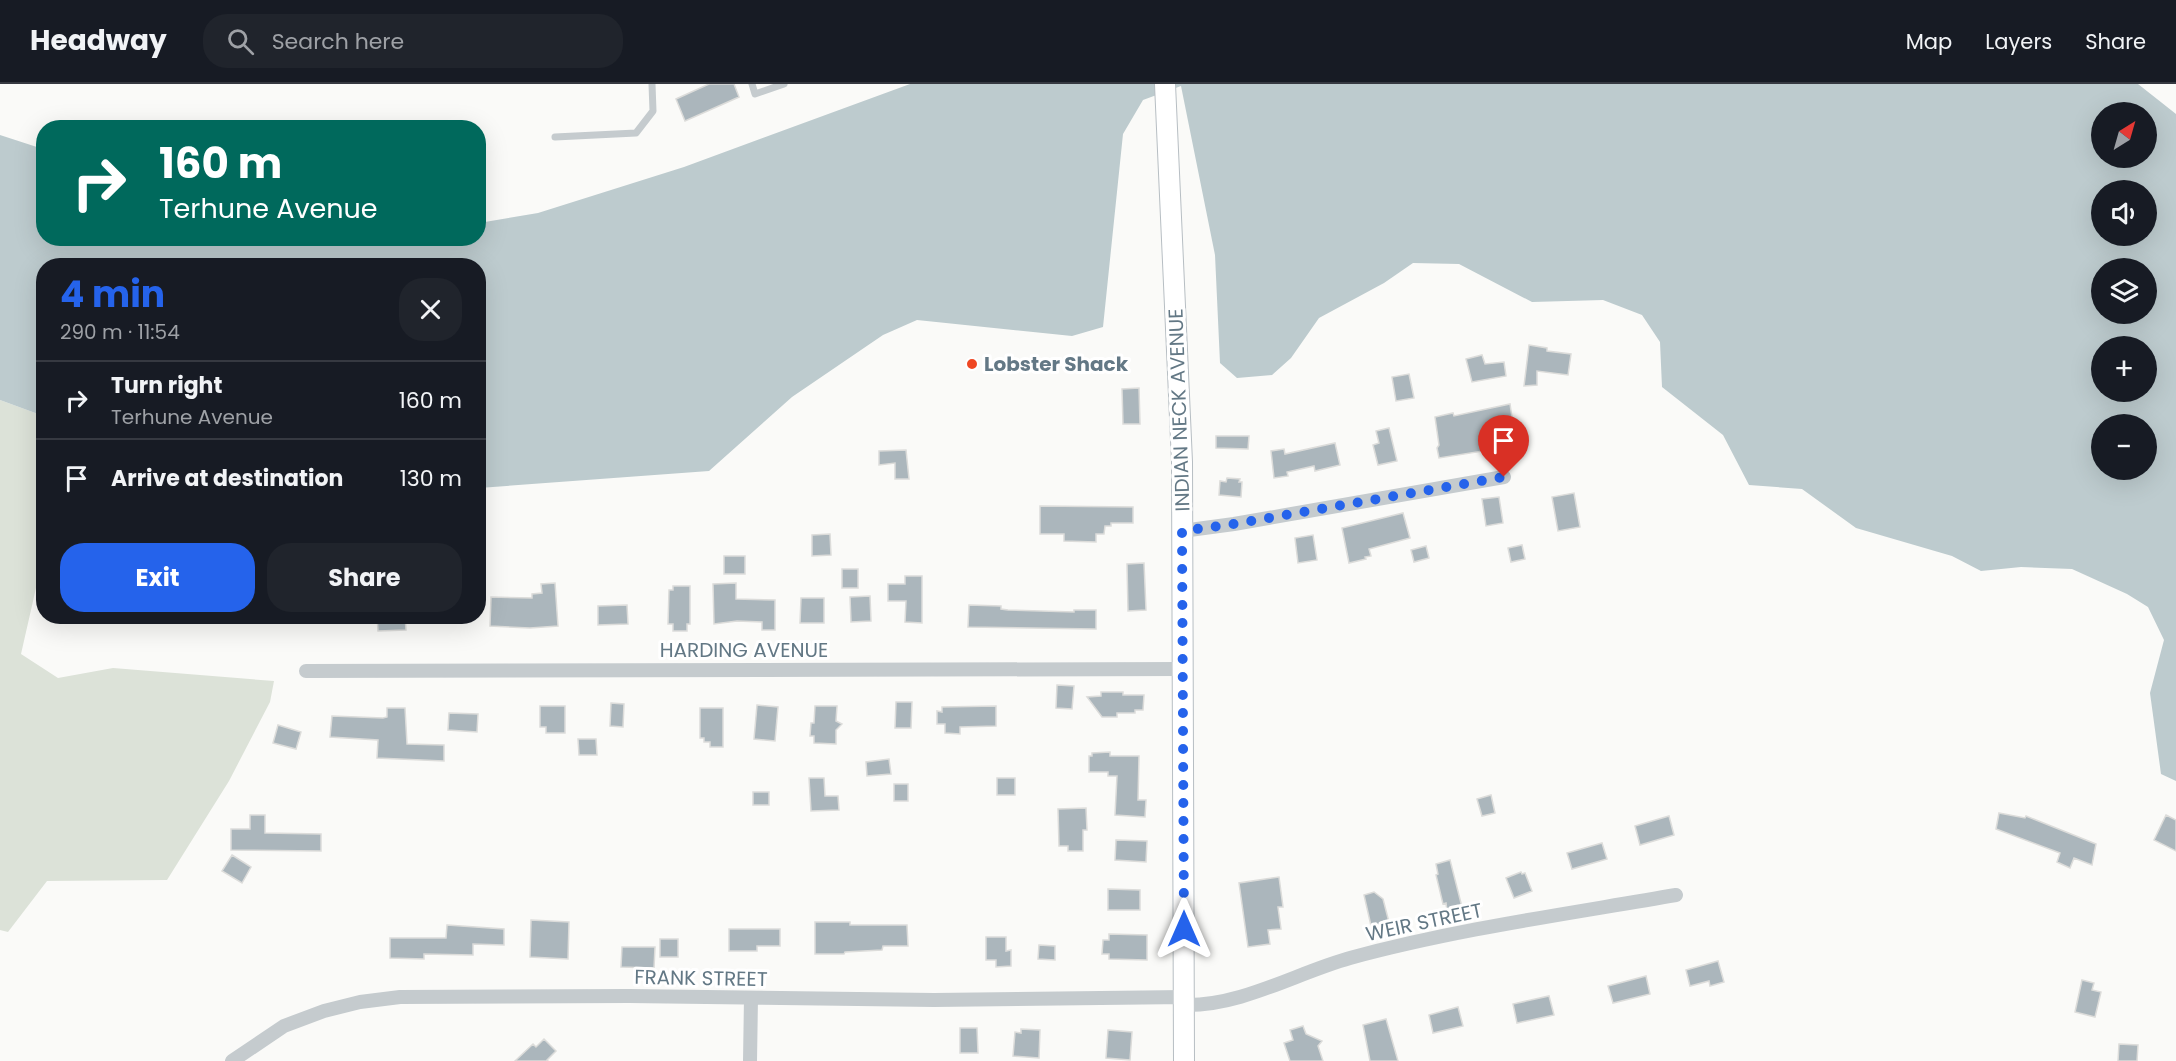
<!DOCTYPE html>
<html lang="en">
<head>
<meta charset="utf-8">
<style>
	:root { --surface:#171b24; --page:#20242c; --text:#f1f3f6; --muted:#9ea1a6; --line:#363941; --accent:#2563eb }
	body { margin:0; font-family:Poppins,sans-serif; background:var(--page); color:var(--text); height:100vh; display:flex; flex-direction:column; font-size:22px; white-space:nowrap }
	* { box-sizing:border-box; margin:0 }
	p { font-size:20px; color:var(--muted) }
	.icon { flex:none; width:33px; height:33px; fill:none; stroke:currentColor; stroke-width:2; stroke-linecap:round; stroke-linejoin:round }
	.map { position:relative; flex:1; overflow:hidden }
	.panel { position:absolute; left:36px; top:174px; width:450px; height:366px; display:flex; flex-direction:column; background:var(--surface); border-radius:24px; box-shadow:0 6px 24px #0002 }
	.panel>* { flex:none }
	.banner { position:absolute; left:36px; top:36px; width:450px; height:126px; border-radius:24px; box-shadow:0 6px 24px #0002; background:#00695c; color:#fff; overflow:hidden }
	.needle { width:39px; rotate:37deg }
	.tools { position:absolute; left:2091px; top:18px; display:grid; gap:12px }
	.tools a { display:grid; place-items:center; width:66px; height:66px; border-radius:50%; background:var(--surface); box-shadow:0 6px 24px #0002; font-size:30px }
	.pin { position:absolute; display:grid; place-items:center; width:51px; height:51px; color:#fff; margin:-62px -26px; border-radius:50% 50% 50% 0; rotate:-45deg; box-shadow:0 0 6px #0007 }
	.pin .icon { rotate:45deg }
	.me { position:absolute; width:66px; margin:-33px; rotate:0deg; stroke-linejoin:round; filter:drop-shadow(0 0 4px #0008) }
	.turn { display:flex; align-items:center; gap:21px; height:126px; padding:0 24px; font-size:27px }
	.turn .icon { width:78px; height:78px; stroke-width:2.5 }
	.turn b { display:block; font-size:42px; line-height:51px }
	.round { display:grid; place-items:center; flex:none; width:63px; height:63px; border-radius:24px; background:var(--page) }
	.overview { display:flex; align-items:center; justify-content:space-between; height:102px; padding:0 24px }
	h1 { font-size:36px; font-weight:700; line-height:45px; color:var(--accent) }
	.primary-button { display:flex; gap:12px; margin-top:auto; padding:12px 24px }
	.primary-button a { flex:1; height:69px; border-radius:24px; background:var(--accent); color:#fff; font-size:24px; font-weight:700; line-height:69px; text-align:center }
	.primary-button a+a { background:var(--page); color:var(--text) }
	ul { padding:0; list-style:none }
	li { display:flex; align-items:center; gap:18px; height:78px; padding:0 24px; border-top:2px solid var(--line) }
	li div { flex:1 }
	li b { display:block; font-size:22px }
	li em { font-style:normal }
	header { display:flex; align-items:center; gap:36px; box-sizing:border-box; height:84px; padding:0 30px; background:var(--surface); border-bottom:2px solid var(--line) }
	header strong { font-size:28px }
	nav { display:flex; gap:33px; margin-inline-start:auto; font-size:21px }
	.search { width:420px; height:54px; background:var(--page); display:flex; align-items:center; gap:15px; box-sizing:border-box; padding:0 21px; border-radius:24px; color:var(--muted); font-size:22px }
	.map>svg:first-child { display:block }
	.green { fill:#dce2d8 }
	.water { fill:#bdcbce; fill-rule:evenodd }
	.building { fill:#abb6bc; stroke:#dcdcda; stroke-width:1.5 }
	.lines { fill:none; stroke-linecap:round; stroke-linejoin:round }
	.secondary-casing { stroke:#b7bec3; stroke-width:22 }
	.lane { stroke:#c5cbce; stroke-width:7 }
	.street { stroke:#c5cbce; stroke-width:14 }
	.secondary { stroke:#fff; stroke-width:20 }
	.route { stroke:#2563eb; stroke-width:10; stroke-dasharray:0 18 }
	.poi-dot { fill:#ef4723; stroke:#fff; stroke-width:2 }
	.labels { text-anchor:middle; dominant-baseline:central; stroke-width:6; stroke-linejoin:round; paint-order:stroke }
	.poi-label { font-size:20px; font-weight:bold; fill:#637885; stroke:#fff; text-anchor:start }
	.street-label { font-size:20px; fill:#637885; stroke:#fff }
</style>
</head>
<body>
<header>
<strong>Headway</strong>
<div class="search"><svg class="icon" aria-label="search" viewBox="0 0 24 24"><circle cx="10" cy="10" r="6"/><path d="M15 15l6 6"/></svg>Search here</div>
<nav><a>Map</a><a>Layers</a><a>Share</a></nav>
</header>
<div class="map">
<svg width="2176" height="977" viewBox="0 0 2176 977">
	<rect width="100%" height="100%" fill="#fafaf8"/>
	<path class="green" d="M0 316 38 330 43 344V473L21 570 58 594 113 584 274 597 270 618 229 697 167 796 47 797 8 848 0 846Z"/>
	<path class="water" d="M910 0H2138L2176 30V697L2161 690 2150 609 2164 556 2148 523 2127 510 2072 485 2021 483 1981 487 1952 472 1856 444 1802 405 1749 401 1723 351 1662 303 1660 258 1642 231 1603 216 1532 218 1459 180 1413 179 1384 199 1319 234 1291 274 1272 291 1237 294 1220 279 1215 171 1181 2 1143 16 1123 50 1103 243 1072 252 917 236 883 251 792 313 709 387 479 404 478 182H44L43 344 38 330 0 316V51L43 65 44 154H345L362 159 389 154H478L479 139 538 129 684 83ZM2102 28H2146V74H2102ZM2102 106H2146V152H2102ZM2102 184H2146V230H2102ZM2102 262H2146V308H2102ZM2102 340H2146V386H2102Z"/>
	<path class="building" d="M709 0H734L739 13 685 37 676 15Z
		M1529 261 1547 264V267L1571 270 1568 291 1537 287V301L1524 302Z
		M1482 271 1485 280 1504 278 1506 292 1472 298 1466 275Z
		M1409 290 1414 314 1396 317 1392 293Z
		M1139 304 1140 340H1123L1122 305Z
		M1510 320 1515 353 1494 356 1496 365 1439 374 1437 364 1439 361 1435 333 1453 329 1454 332Z
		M1389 344 1397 377 1378 381 1373 361 1379 359 1376 347Z
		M1216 352H1249L1248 365 1216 364Z
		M1335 359 1340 381 1315 387 1314 382 1287 388 1288 392 1274 394 1271 367 1284 365 1285 370Z
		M906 366 909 395H895V379L879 381V367Z
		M1227 394 1240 395 1239 398H1242L1241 413 1219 411 1220 397 1226 398Z
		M1574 409 1580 443 1558 447 1552 413Z
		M1499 413 1503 439 1486 442 1482 415Z
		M1040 422 1133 423V439H1111V442H1105L1104 450H1096V458L1064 457V450H1040Z
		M1403 429 1410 454 1369 465 1371 472 1365 473 1366 475 1349 479 1342 444Z
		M830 450 831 471 812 472V451Z
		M1313 451 1317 476 1298 479 1295 454Z
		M1522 461 1525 475 1511 478 1508 464Z
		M1426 462 1429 474 1414 478 1411 466Z
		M724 472H745V490H724Z
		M1144 479 1146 526 1128 527 1127 480Z
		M842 485H858V504H842Z
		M905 492H922V539L905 538 906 517H888V500H905Z
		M555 499 558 542 530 544 490 542 491 513 532 514V510L542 509 541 500Z
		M736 499V515L775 516V546H762V538L737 537 714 540 713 500Z
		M673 502H690V540H687V547H673V540H668L669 506H673Z
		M870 512 871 537 851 538 850 513Z
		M801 514H824V539H800Z
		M627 521 628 540 598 541V522Z
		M969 521 1001 522V525L1008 526 1074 528V526H1096V545L968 543Z
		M377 532H405L406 546 378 547Z
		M1057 601 1074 602 1072 625 1056 624Z
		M1101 608H1123V611H1144L1143 626H1135V629H1117V633H1102L1087 613 1101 612Z
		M896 618H912L911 644H895Z
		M611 619 624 620 623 643 610 642Z
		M757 621 778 623 775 657 754 655Z
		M540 622H565V649H546V643H540Z
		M815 622H837L836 637 842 640 836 646V660L814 659V652H810L811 639H814Z
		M996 622V642L960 643V650L945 649V640H937V627L942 628V623Z
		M387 624H405L407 660 444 661V677L377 674 378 656 330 653 332 632 383 634 387 633Z
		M700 624H723V663H710V658H704V654H700Z
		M449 629 478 630 477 648 448 646Z
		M278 641 301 648 296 665 273 659Z
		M578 655H596L597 671H579Z
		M1110 668V672H1139L1138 716H1146L1145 733 1115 731 1117 692H1108V688H1089V672H1092V669Z
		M889 675 891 690 867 692 866 678Z
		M809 694H824L825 712H838L839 726 811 727Z
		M997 694H1015V711H997Z
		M894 700H908V717H894Z
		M753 708H769V721H753Z
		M1491 711 1495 729 1482 732 1477 715Z
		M1086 724 1087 746H1083V767H1068V762H1059L1058 725Z
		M1999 729 2025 734 2026 732 2096 760 2092 781 2074 774 2070 784 2057 778 2060 769 1996 745Z
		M250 731H265V749L321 750V767L231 766V745H250Z
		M2166 731 2176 736V767L2154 756Z
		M1669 732 1674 751 1640 761 1635 742Z
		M1116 756 1147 757 1146 778 1115 776Z
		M1602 759 1607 775 1572 785 1567 769Z
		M232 771 251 783 242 799 222 787Z
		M1450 776 1462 823 1447 827 1446 819 1443 820 1436 791 1438 790 1436 780Z
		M1521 788 1522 790 1525 789 1532 807 1514 814 1506 794Z
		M1279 793 1283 823H1278L1281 845 1268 846 1270 860 1248 863 1239 799Z
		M1108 805 1140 806V826H1108Z
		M1374 808 1383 815 1390 842 1372 846 1364 811Z
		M531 836 569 838 568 875 530 873Z
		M815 838H850V841H907L908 862H883L882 866 845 868 844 870H815Z
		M447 841 504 845V861L473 860V871L424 870V875L390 874V854H446Z
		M729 845H780V862H757V867H729Z
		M1109 850 1147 851V876L1109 875V870H1102L1103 856H1109Z
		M986 853H1006V867L1011 866V882L996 883V876H986Z
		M660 855H678V873H660Z
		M1039 861 1055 862V876L1038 875Z
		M622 863H655L654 884 621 883Z
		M1718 877 1724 898 1710 902 1709 897 1690 902 1686 886Z
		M1646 892 1650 910 1613 919 1608 902Z
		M2082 896 2094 899 2092 906 2101 908 2095 933 2075 928Z
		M1549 912 1554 931 1517 939 1513 920Z
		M1458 923 1463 942 1433 949 1429 931Z
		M1386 935 1398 977H1370L1363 941Z
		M1303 942 1306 950 1322 957 1318 962 1323 977H1290L1284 959 1293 956 1290 946Z
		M960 944H977L978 969H960Z
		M1021 945 1040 946 1039 974 1013 972 1015 948 1021 949Z
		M1108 946 1132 948 1130 976 1106 974Z
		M544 955 556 967 547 976 548 977H515L533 960 536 963Z
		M2119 960 2138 961 2137 977H2118Z"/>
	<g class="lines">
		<g class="secondary-casing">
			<path id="secondary" d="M1165 0 1182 378 1184 977"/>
		</g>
		<path class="lane" d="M752 0 755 10 784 0
			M555 53 636 49 653 27 652 0"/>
		<path class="street" d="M1182 447 1234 440 1504 393
			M306 587 1182 585
			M1185 921C1242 922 1296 889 1350 874 1457 845 1567 830 1676 811
			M232 977 284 942 324 927 360 918 400 913 629 912 934 916 1185 913
			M750 977 751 914"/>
		<use href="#secondary" class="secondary"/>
	</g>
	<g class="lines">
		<path class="route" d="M1184 845 1182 447 1234 440 1504 393"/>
	</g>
	<circle class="poi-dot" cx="972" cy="280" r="6"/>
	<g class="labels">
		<g class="poi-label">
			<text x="984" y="280">Lobster Shack</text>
		</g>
		<g class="street-label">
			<text transform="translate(1179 326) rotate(-92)">INDIAN NECK AVENUE</text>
			<text x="744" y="566">HARDING AVENUE</text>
			<text transform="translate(1424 838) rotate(-12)">WEIR STREET</text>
			<text transform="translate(701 894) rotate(1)">FRANK STREET</text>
		</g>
	</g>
</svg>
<div class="tools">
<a><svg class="needle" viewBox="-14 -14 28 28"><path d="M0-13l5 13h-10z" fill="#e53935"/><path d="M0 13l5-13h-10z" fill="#9ea1a6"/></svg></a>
<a><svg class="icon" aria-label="sound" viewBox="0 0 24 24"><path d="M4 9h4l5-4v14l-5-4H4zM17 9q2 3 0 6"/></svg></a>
<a><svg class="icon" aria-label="layers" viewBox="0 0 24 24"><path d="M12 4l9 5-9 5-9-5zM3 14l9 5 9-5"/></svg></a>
<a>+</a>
<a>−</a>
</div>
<div class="pin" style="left:1504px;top:393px;background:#d93025"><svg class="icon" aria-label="arrive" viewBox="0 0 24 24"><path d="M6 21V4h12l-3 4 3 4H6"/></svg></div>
<svg class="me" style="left:1184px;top:845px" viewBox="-20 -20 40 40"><path d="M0-17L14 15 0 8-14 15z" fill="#2563eb" stroke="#fff" stroke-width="4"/></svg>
<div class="banner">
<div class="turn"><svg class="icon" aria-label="right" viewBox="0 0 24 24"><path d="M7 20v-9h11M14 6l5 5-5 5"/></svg><div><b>160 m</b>Terhune Avenue</div></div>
</div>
<section class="panel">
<div class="overview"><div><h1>4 min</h1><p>290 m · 11:54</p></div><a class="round"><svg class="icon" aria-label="close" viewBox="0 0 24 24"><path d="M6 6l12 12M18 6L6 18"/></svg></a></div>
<ul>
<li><svg class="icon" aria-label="right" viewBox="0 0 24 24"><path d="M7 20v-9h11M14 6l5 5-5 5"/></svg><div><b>Turn right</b><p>Terhune Avenue</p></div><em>160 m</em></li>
<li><svg class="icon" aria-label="arrive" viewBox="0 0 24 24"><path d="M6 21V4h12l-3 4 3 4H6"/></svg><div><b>Arrive at destination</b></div><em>130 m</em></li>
</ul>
<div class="primary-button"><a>Exit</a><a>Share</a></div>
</section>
</div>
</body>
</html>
